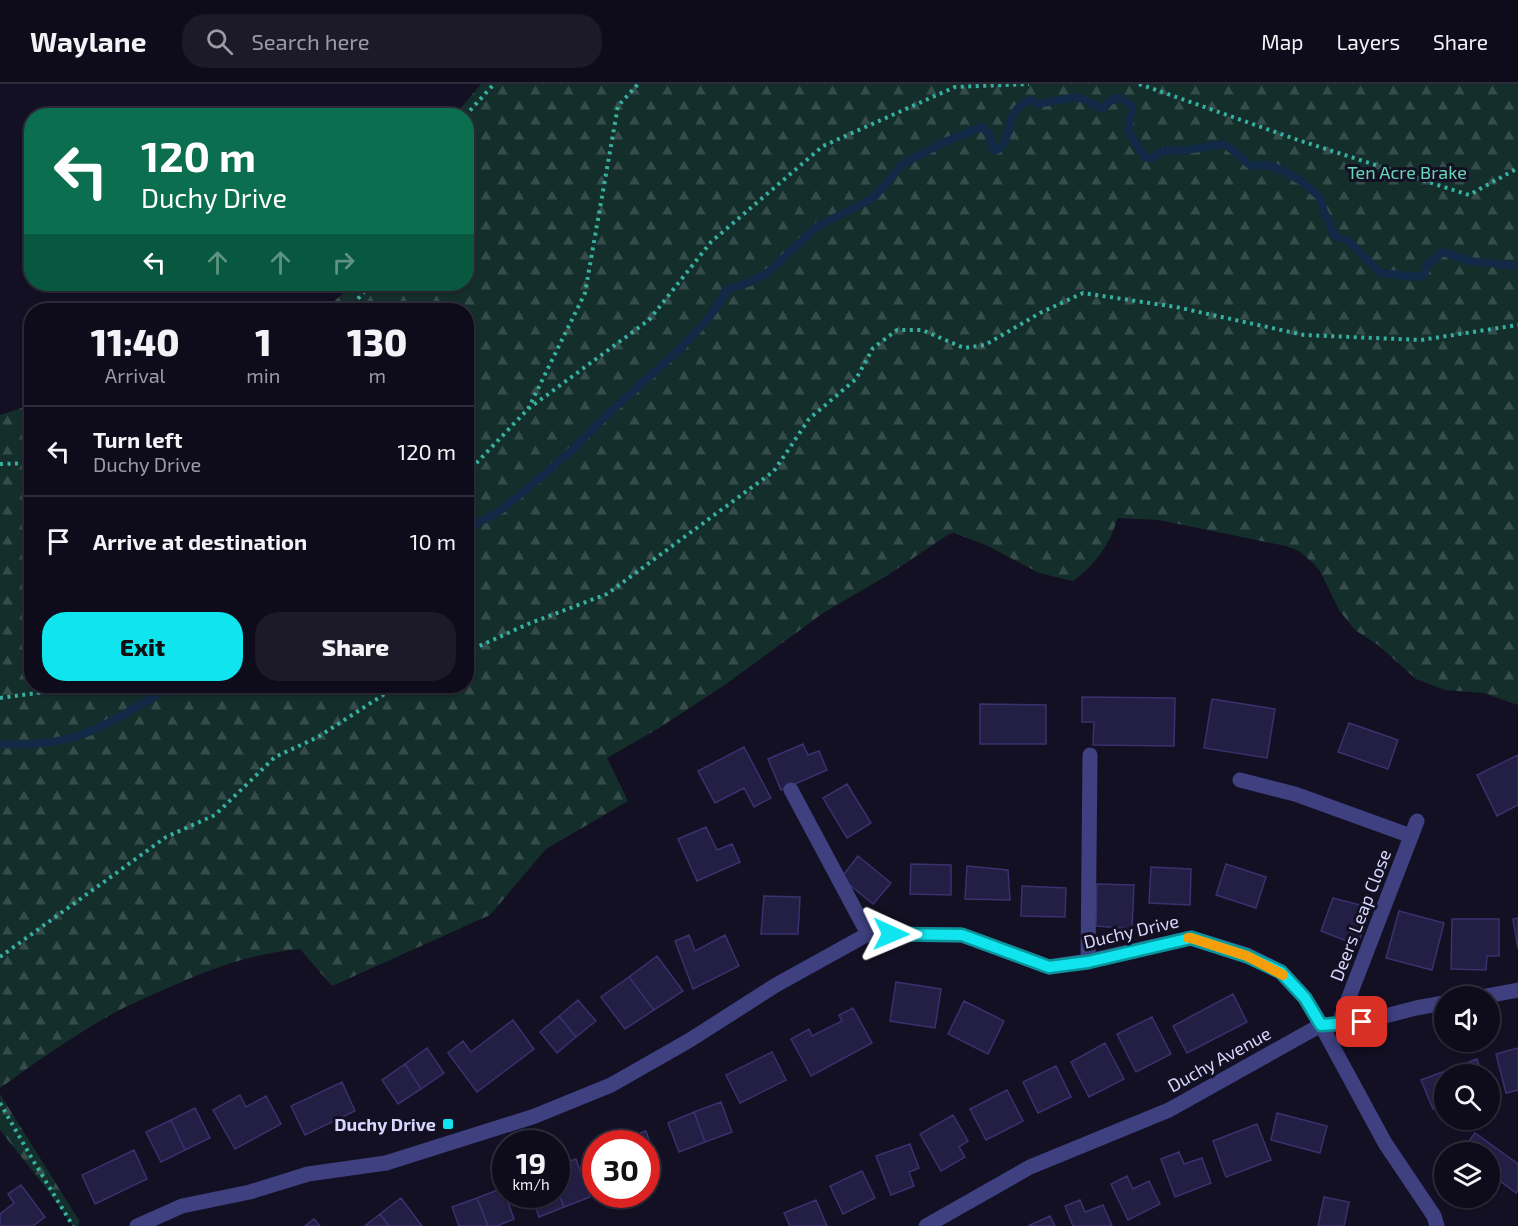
<!DOCTYPE html>
<html lang="en">
<head>
<meta charset="utf-8">
<style>
	:root { --surface:#0e0c1b; --page:#1c1a28; --text:#f1f3f6; --muted:#9b9ba3; --line:#2e2c3a; --accent:#10e5ef }
	body { margin:0; font-family:"Exo 2",sans-serif; background:var(--page); color:var(--text); height:100vh; display:flex; flex-direction:column; font-size:22px; white-space:nowrap }
	* { box-sizing:border-box; margin:0 }
	p { font-size:20px; color:var(--muted) }
	.icon { flex:none; width:33px; height:33px; fill:none; stroke:currentColor; stroke-width:2; stroke-linecap:round; stroke-linejoin:round }
	.map { position:relative; flex:1; overflow:hidden }
	.sheet { position:absolute; left:24px; top:219px; width:450px; height:390px; display:flex; flex-direction:column; background:var(--surface); border-radius:24px; box-shadow:0 2px 4px #0004,0 0 0 2px var(--line) }
	.sheet>* { flex:none }
	.top-card { position:absolute; left:24px; top:24px; width:450px; height:183px; border-radius:24px; box-shadow:0 2px 4px #0004,0 0 0 2px var(--line); background:#0b6e4f; color:#fff; overflow:hidden }
	.tools { position:absolute; left:1434px; top:902px; display:grid; gap:12px }
	.tools a { display:grid; place-items:center; width:66px; height:66px; border-radius:50%; background:var(--surface); box-shadow:0 2px 4px #0004,0 0 0 2px var(--line); font-size:30px }
	.speed { position:absolute; left:492px; top:1046px; display:flex; gap:12px; font-size:30px; font-weight:700; text-align:center }
	.speed>* { display:grid; place-content:center; width:78px; height:78px; border-radius:50%; background:var(--surface); box-shadow:0 2px 4px #0004,0 0 0 2px var(--line); line-height:1 }
	.speed small { font-size:15px; font-weight:400 }
	.speed .limit { border:9px solid #d22; background:#fff; color:#111 }
	.pin { position:absolute; display:grid; place-items:center; width:51px; height:51px; color:#fff; margin:-26px; border-radius:12px; box-shadow:0 3px 9px #0006 }
	.me { position:absolute; width:66px; margin:-33px; rotate:91deg; stroke-linejoin:round; filter:drop-shadow(0 0 4px #0008) }
	.turn { display:flex; align-items:center; gap:21px; height:126px; padding:0 18px; font-size:27px }
	.turn .icon { width:78px; height:78px; stroke-width:2.5 }
	.turn b { display:block; font-size:42px; line-height:51px }
	.lanes { display:flex; align-items:center; height:57px; padding:0 18px; background:#0003; justify-content:center; gap:30px; direction:ltr }
	.lanes .off { opacity:.35 }
	.eta { display:flex; justify-content:space-evenly; align-items:center; height:102px; text-align:center }
	.eta b { font-size:36px; font-weight:800; line-height:42px }
	.button { display:flex; gap:12px; margin-top:auto; padding:12px 18px }
	.button a { flex:1; height:69px; border-radius:24px; background:var(--accent); color:#111; font-size:24px; font-weight:800; line-height:69px; text-align:center }
	.button a+a { background:var(--page); color:var(--text) }
	ul { padding:0; list-style:none }
	li { display:flex; align-items:center; gap:18px; height:90px; padding:0 18px; border-top:2px solid var(--line) }
	li div { flex:1 }
	li b { display:block; font-size:22px }
	li em { font-style:normal }
	header { display:flex; align-items:center; gap:36px; box-sizing:border-box; height:84px; padding:0 30px; background:var(--surface); border-bottom:2px solid var(--line) }
	header strong { font-size:28px }
	nav { display:flex; gap:33px; margin-inline-start:auto; font-size:21px }
	.search { width:420px; height:54px; background:var(--page); display:flex; align-items:center; gap:15px; box-sizing:border-box; padding:0 21px; border-radius:24px; color:var(--muted); font-size:22px }
	.map>svg:first-child { display:block }
	.forest { fill:url(#forest-firs) }
	.lines { fill:none; stroke-linecap:round; stroke-linejoin:round }
	.stream { stroke:#122947; stroke-width:8 }
	.building { fill:#231e44; stroke:#3a316e; stroke-width:1.5 }
	.path { stroke:#37afa1; stroke-width:4; stroke-dasharray:3 4.5; stroke-linecap:butt }
	.service { stroke:#3e4080; stroke-width:15 }
	.minor { stroke:#3e4080; stroke-width:15 }
	.route-casing { stroke:#0a959b; stroke-width:15 }
	.route { stroke:#10e5ef; stroke-width:10 }
	.slow { stroke:#f59e0b; stroke-width:10 }
	.poi-dot { fill:#10e5ef; stroke:#131024; stroke-width:2 }
	.labels { text-anchor:middle; dominant-baseline:central; stroke-width:6; stroke-linejoin:round; paint-order:stroke }
	.park-label { font-size:18px; fill:#67d8b5; stroke:#131024 }
	.street-label { font-size:18px; fill:#d8d6fc; stroke:#131024 }
	.poi-label { font-size:18px; font-weight:bold; fill:#d8d6fc; stroke:#131024; text-anchor:end }
</style>
</head>
<body>
<header>
<strong>Waylane</strong>
<div class="search"><svg class="icon" aria-label="search" viewBox="0 0 24 24"><circle cx="10" cy="10" r="6"/><path d="M15 15l6 6"/></svg>Search here</div>
<nav><a>Map</a><a>Layers</a><a>Share</a></nav>
</header>
<div class="map">
<svg width="1518" height="1142" viewBox="0 0 1518 1142">
	<defs>
		<pattern id="forest-firs" width="22" height="20" patternUnits="userSpaceOnUse" patternTransform="scale(1.5)"><rect width="22" height="20" fill="#142e2b"/><path d="M5 1l3.5 6h-7zM16 11l3.5 6h-7z" fill="#354c4b"/></pattern>
	</defs>
	<rect width="100%" height="100%" fill="#131024"/>
	<path class="forest" d="M481 0H1518V621L1484 609 1445 606 1416 595 1378 561 1355 546 1339 526 1320 487 1314 480 1299 467 1286 462 1159 436 1118 434C1115 439 1114 446 1111 452 1102 470 1090 485 1073 497L1039 489 986 461 954 449 949 450 888 491 823 529 726 600 659 644 607 674 628 717 546 765 490 831 332 902 300 865C256 869 218 882 177 900 154 910 129 920 107 933 70 954 35 979 0 1004V331L31 321 32 602H466V226H320L331 220 354 200H466V32L455 31Z
		M0 1010 80 1138 77 1142H73L46 1104 0 1046Z"/>
	<g class="lines">
		<path class="stream" d="M466 445 497 429 534 399 573 365 610 328 681 264 709 234 728 205 748 199 770 187 816 143 864 119 874 113 903 80 940 60 981 43C990 46 991 59 994 67 1016 60 1000 26 1031 16L1036 20 1078 13 1103 25 1111 16 1121 14 1132 22 1128 46 1144 72 1151 75 1162 67 1186 66 1225 60 1251 82 1263 81 1274 83 1285 88 1301 97 1320 113 1324 128 1335 152 1349 157 1380 189 1418 193 1424 191 1427 181 1443 168 1469 177 1518 182
			M0 660C26 662 58 659 83 650 114 639 143 618 172 602"/>
	</g>
	<path class="building" d="M1082 613 1175 614 1174 662 1093 661 1094 638H1082Z
		M1212 615 1275 625 1267 674 1204 664Z
		M980 620 1046 621V660H980Z
		M1349 639 1398 656 1388 685 1338 668Z
		M803 660 808 671 819 667 827 686 781 706 768 675Z
		M744 663 771 714 754 723 744 704 715 719 698 687Z
		M1518 671V721L1497 732 1477 691Z
		M847 700 871 739 847 754 823 714Z
		M706 743 717 766 732 760 740 778 697 797 678 755Z
		M858 772 891 799 873 820 841 794Z
		M911 780 951 781V811L910 810Z
		M1226 780 1266 793 1256 824 1216 811Z
		M967 782 1008 786 1010 816 965 815Z
		M1151 783 1191 785 1190 821 1149 819Z
		M1097 800 1134 801 1132 845 1096 842Z
		M1022 802 1066 804 1065 833 1021 832Z
		M764 812 800 813 798 850H761Z
		M1333 814 1372 824 1357 861 1321 847Z
		M1399 827 1444 839 1432 886 1386 874Z
		M1518 834V865L1513 835Z
		M1452 835H1499V872H1487L1486 886 1451 885Z
		M689 851 695 867 725 851 739 882 693 905 675 857Z
		M657 872 683 907 654 926 629 893Z
		M629 893 654 926 625 945 601 913Z
		M896 898 941 905 935 944 890 937Z
		M1233 910 1247 938 1187 969 1173 942Z
		M578 916 596 937 576 953 559 932Z
		M964 917 1004 937 988 970 948 950Z
		M853 924 872 959 811 992 791 955 809 945 812 952 842 937 839 931Z
		M559 932 576 953 557 969 540 948Z
		M1152 933 1171 970 1136 988 1117 950Z
		M513 936 534 965 477 1008 448 969 463 957 471 968Z
		M1105 959 1124 995 1089 1013 1071 978Z
		M427 964 444 989 421 1005 405 980Z
		M1518 964V1006L1506 1009 1496 970Z
		M772 968 786 996 740 1019 726 991Z
		M1477 975 1482 990H1444V1020L1433 1025 1421 996Z
		M405 980 421 1005 398 1020 382 996Z
		M1056 982 1071 1013 1038 1029 1023 998Z
		M342 998 355 1027 305 1051 291 1022Z
		M1007 1006 1023 1037 986 1056 970 1025Z
		M240 1011 246 1023 266 1012 281 1040 235 1065 213 1026Z
		M721 1018 732 1048 705 1058 694 1028Z
		M195 1024 210 1054 185 1066 171 1036Z
		M694 1028 705 1058 679 1068 668 1039Z
		M1277 1029 1327 1042 1320 1069 1271 1056Z
		M953 1031 968 1057 959 1063 965 1073 941 1087 920 1050Z
		M171 1036 185 1066 161 1078 146 1048Z
		M1257 1040 1271 1076 1226 1093 1213 1057Z
		M646 1047 655 1074 646 1077V1059H620L619 1056Z
		M1475 1049 1518 1080V1106L1516 1109 1492 1091 1490 1095V1068H1467L1463 1065Z
		M910 1060 919 1084 909 1088 914 1102 891 1111 876 1072Z
		M134 1066 147 1095 95 1120 82 1091Z
		M1179 1068 1184 1080 1202 1074 1211 1099 1175 1113 1161 1075Z
		M576 1075 590 1113 564 1123 556 1102V1082Z
		M862 1087 875 1114 843 1130 830 1102Z
		M1127 1092 1133 1105 1149 1097 1160 1120 1128 1136 1111 1100Z
		M21 1101 45 1133 33 1142H0V1130L14 1119 8 1110Z
		M556 1102 564 1123 539 1133 531 1110H556Z
		M503 1104 514 1135 497 1142H488L477 1114Z
		M1324 1113 1349 1118 1344 1142H1318Z
		M401 1114 422 1142H389L380 1130Z
		M477 1114 488 1142H459L452 1123Z
		M816 1116 827 1142H790L784 1129Z
		M1080 1116 1085 1128 1103 1121 1112 1142H1073L1065 1122Z
		M380 1130 389 1142H365Z
		M1050 1132 1055 1142H1028Z
		M314 1135 320 1142H305Z"/>
	<g class="lines">
		<path class="path" d="M1139 0 1298 56 1469 111 1518 84
			M465 32 494 0
			M348 226 371 200
			M528 325 585 209 618 22 638 0
			M0 380 32 379
			M466 390 528 325 649 236 711 158 823 62 955 3 1029 0
			M466 568 528 540 607 510 774 387 809 335 856 295 873 264 897 246H922L964 264 985 261 1040 229 1083 209 1176 223 1304 251 1421 256 1518 241
			M0 614 89 602
			M0 873 166 753 215 731 275 673 318 653 397 602
			M0 1019 34 1078 73 1142"/>
		<path class="service" d="M1240 696 1295 710 1411 752"/>
		<path class="minor" d="M791 706 868 850
			M1088 877 1090 671
			M1486 912 1518 906
			M1339 939 1417 737
			M137 1142 182 1122 250 1108 308 1090 386 1079 535 1032 611 1001 690 956 776 901 868 850 962 851 1049 883 1088 877 1191 854 1247 871 1281 888 1305 914 1321 941 1362 938 1416 924 1444 919
			M926 1142 1030 1083 1169 1026 1321 941 1385 1059 1434 1132 1437 1142"/>
	</g>
	<g class="lines">
		<g class="route-casing">
			<path id="route" d="M891 850 962 851 1049 883 1088 878 1191 854 1247 872 1281 888 1305 914 1321 941 1362 938"/>
		</g>
		<use href="#route" class="route"/>
		<path class="slow" d="M1188 854H1191L1247 872 1283 891"/>
	</g>
	<rect class="poi-dot" x="442" y="1034" width="12" height="12" rx="3"/>
	<g class="labels">
		<g class="park-label">
			<text x="1407" y="88">Ten Acre Brake</text>
		</g>
		<g class="street-label">
			<text transform="translate(1360 831) rotate(-69)">Deers Leap Close</text>
			<text transform="translate(1131 847) rotate(-13)">Duchy Drive</text>
			<text transform="translate(1219 975) rotate(-29)">Duchy Avenue</text>
		</g>
		<g class="poi-label">
			<text x="436" y="1040">Duchy Drive</text>
		</g>
	</g>
</svg>
<div class="tools">
<a><svg class="icon" aria-label="sound" viewBox="0 0 24 24"><path d="M4 9h4l5-4v14l-5-4H4zM17 9q2 3 0 6"/></svg></a>
<a><svg class="icon" aria-label="search" viewBox="0 0 24 24"><circle cx="10" cy="10" r="6"/><path d="M15 15l6 6"/></svg></a>
<a><svg class="icon" aria-label="layers" viewBox="0 0 24 24"><path d="M12 4l9 5-9 5-9-5zM3 14l9 5 9-5"/></svg></a>
</div>
<div class="speed"><div>19<small>km/h</small></div><div class="limit">30</div></div>
<div class="pin" style="left:1362px;top:938px;background:#d93025"><svg class="icon" aria-label="arrive" viewBox="0 0 24 24"><path d="M6 21V4h12l-3 4 3 4H6"/></svg></div>
<svg class="me" style="left:891px;top:850px" viewBox="-20 -20 40 40"><path d="M0-17L14 15 0 8-14 15z" fill="#10e5ef" stroke="#fff" stroke-width="4"/></svg>
<div class="top-card">
<div class="turn"><svg class="icon" aria-label="left" viewBox="0 0 24 24"><path d="M17 20v-9H6M10 6l-5 5 5 5"/></svg><div><b>120 m</b>Duchy Drive</div></div>
<div class="lanes"><svg class="icon" aria-label="left" viewBox="0 0 24 24"><path d="M17 20v-9H6M10 6l-5 5 5 5"/></svg><svg class="icon off" aria-label="ahead" viewBox="0 0 24 24"><path d="M12 20V5M6 11l6-6 6 6"/></svg><svg class="icon off" aria-label="ahead" viewBox="0 0 24 24"><path d="M12 20V5M6 11l6-6 6 6"/></svg><svg class="icon off" aria-label="right" viewBox="0 0 24 24"><path d="M7 20v-9h11M14 6l5 5-5 5"/></svg></div>
</div>
<section class="sheet">
<div class="eta">
<div><b>11:40</b><p>Arrival</p></div>
<div><b>1</b><p>min</p></div>
<div><b>130</b><p>m</p></div>
</div>
<ul>
<li><svg class="icon" aria-label="left" viewBox="0 0 24 24"><path d="M17 20v-9H6M10 6l-5 5 5 5"/></svg><div><b>Turn left</b><p>Duchy Drive</p></div><em>120 m</em></li>
<li><svg class="icon" aria-label="arrive" viewBox="0 0 24 24"><path d="M6 21V4h12l-3 4 3 4H6"/></svg><div><b>Arrive at destination</b></div><em>10 m</em></li>
</ul>
<div class="button"><a>Exit</a><a>Share</a></div>
</section>
</div>
</body>
</html>
